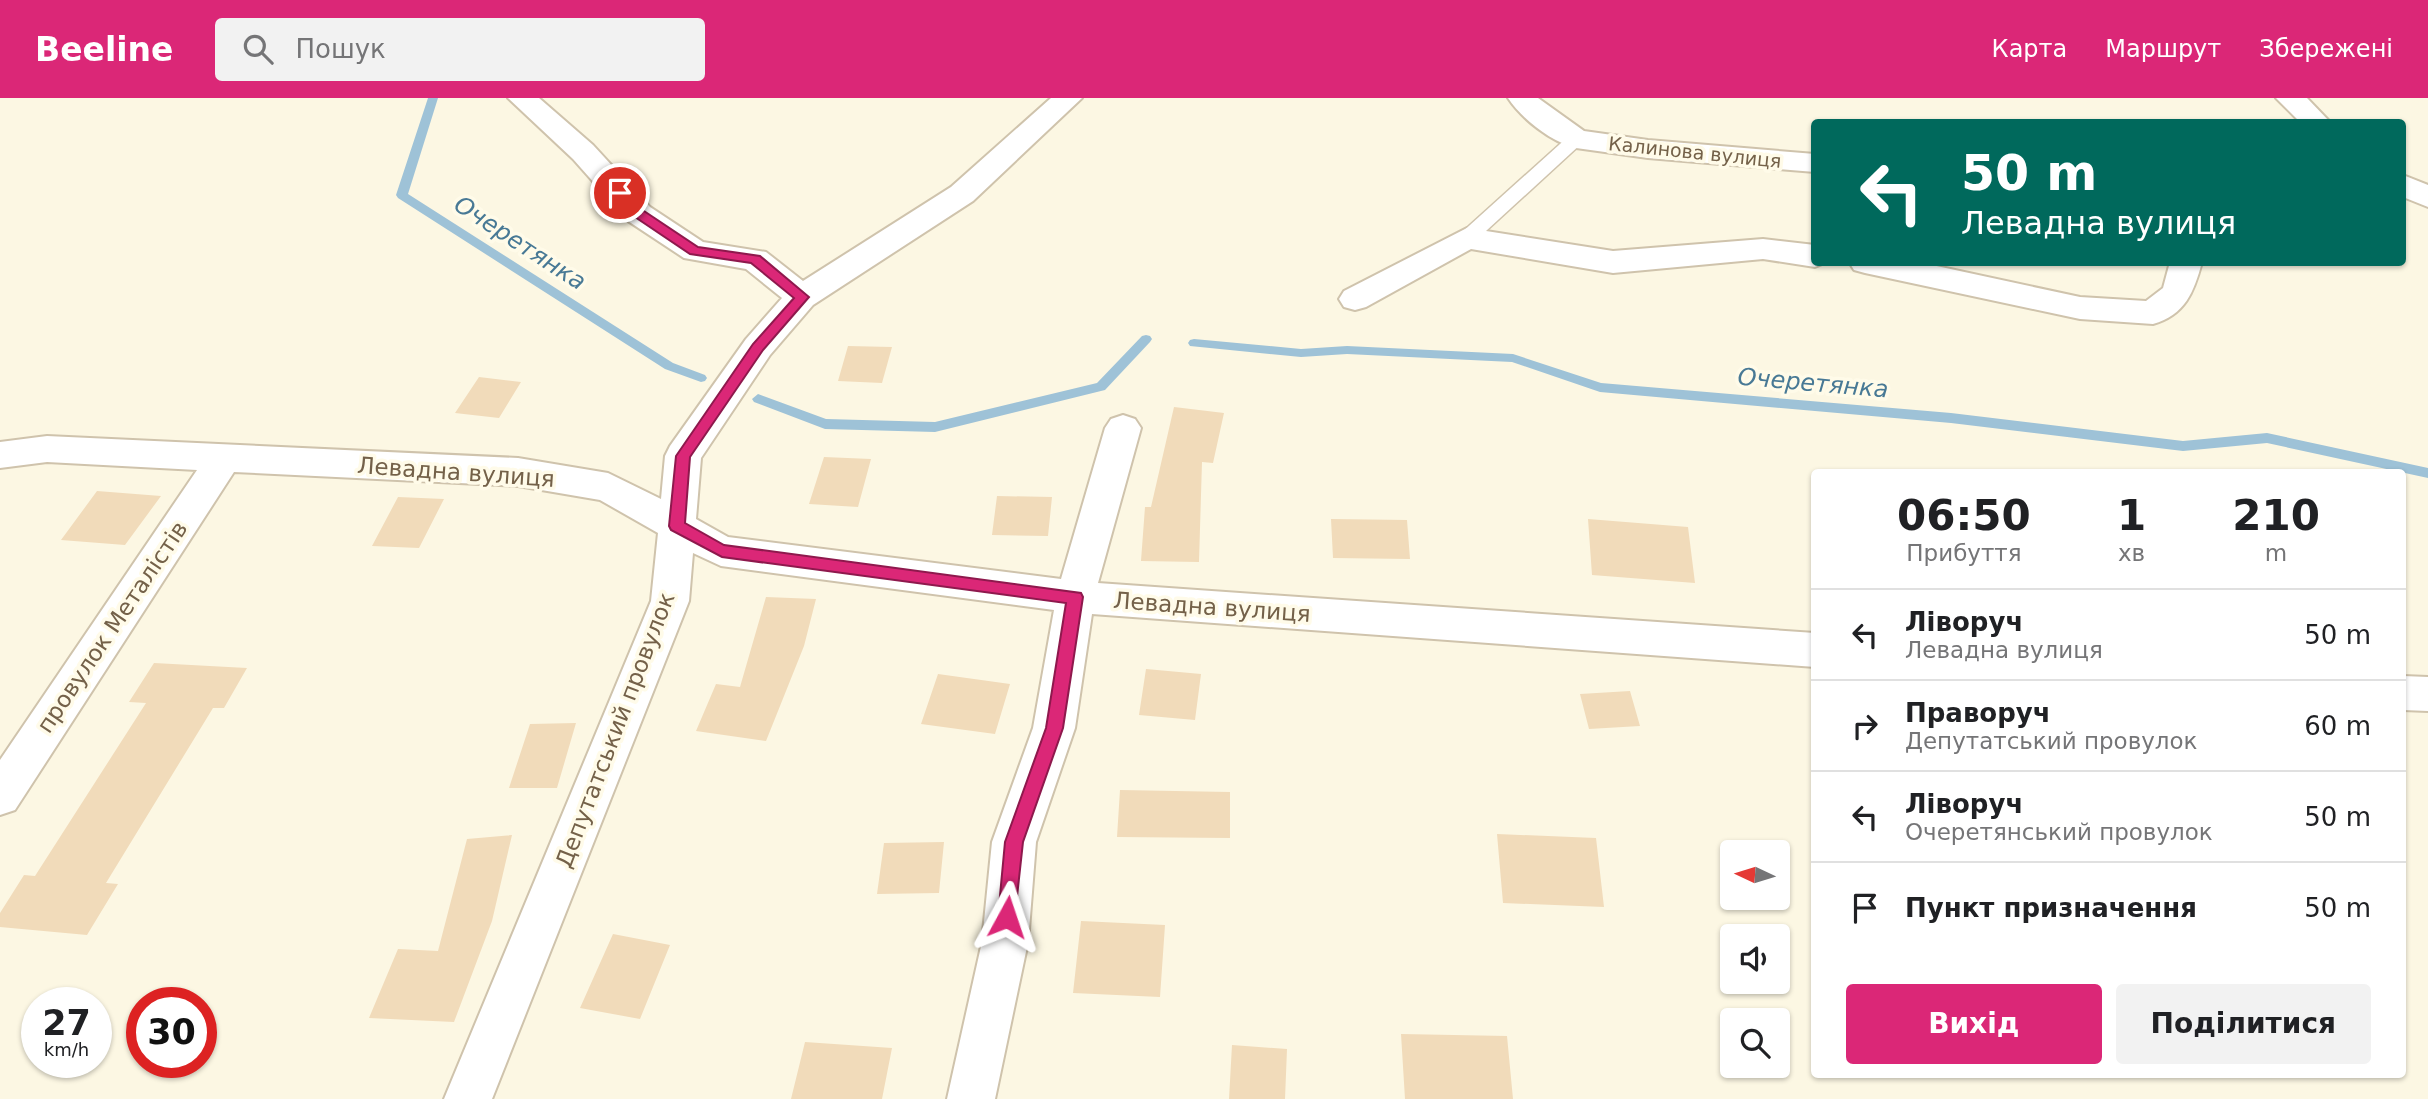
<!DOCTYPE html>
<html lang="uk">
<head>
<meta charset="utf-8">
<style>
	:root { --surface:#fff; --page:#f2f2f2; --text:#202124; --muted:#757577; --line:#e0e0e0; --accent:#db2777 }
	body { margin:0; font-family:"DejaVu Sans",sans-serif; background:var(--page); color:var(--text); height:100vh; display:flex; flex-direction:column; font-size:26px; white-space:nowrap }
	* { box-sizing:border-box; margin:0 }
	p { font-size:23px; color:var(--muted) }
	.icon { flex:none; width:38px; height:38px; fill:none; stroke:currentColor; stroke-width:2; stroke-linecap:round; stroke-linejoin:round }
	.map { position:relative; flex:1; overflow:hidden }
	.drawer { position:absolute; left:1811px; top:371px; width:595px; height:609px; display:flex; flex-direction:column; background:var(--surface); border-radius:7px; box-shadow:0 2px 5px #0004 }
	.drawer>* { flex:none }
	.hud { position:absolute; left:1811px; top:21px; width:595px; height:147px; border-radius:7px; box-shadow:0 2px 5px #0004; background:#00695c; color:#fff; overflow:hidden }
	.needle { width:46px; rotate:274deg }
	.controls { position:absolute; left:1720px; top:742px; display:grid; gap:14px }
	.controls a { display:grid; place-items:center; width:70px; height:70px; border-radius:7px; background:var(--surface); box-shadow:0 2px 5px #0004; font-size:35px }
	.speed { position:absolute; left:21px; top:889px; display:flex; gap:14px; font-size:35px; font-weight:700; text-align:center }
	.speed>* { display:grid; place-content:center; width:91px; height:91px; border-radius:50%; background:var(--surface); box-shadow:0 2px 5px #0004; line-height:1 }
	.speed small { font-size:18px; font-weight:400 }
	.speed .limit { border:10px solid #d22; background:#fff; color:#111 }
	.pin { position:absolute; display:grid; place-items:center; width:60px; height:60px; color:#fff; margin:-30px; border:4px solid #fff; border-radius:50%; box-shadow:0 2px 7px #0007 }
	.me { position:absolute; width:77px; margin:-38px; rotate:5deg; stroke-linejoin:round; filter:drop-shadow(0 0 5px #0008) }
	.turn { display:flex; align-items:center; gap:24px; height:147px; padding:0 35px; font-size:32px }
	.turn .icon { width:91px; height:91px; stroke-width:2.5 }
	.turn b { display:block; font-size:49px; line-height:60px }
	.eta { display:flex; justify-content:space-evenly; align-items:center; height:119px; text-align:center }
	.eta b { font-size:42px; font-weight:800; line-height:49px }
	.button { display:flex; gap:14px; margin-top:auto; padding:14px 35px }
	.button a { flex:1; height:80px; border-radius:7px; background:var(--accent); color:#fff; font-size:28px; font-weight:800; line-height:80px; text-align:center }
	.button a+a { background:var(--page); color:var(--text) }
	ul { padding:0; list-style:none }
	li { display:flex; align-items:center; gap:21px; height:91px; padding:0 35px; border-top:2px solid var(--line) }
	li div { flex:1 }
	li b { display:block; font-size:26px }
	li em { font-style:normal }
	header { display:flex; align-items:center; gap:42px; box-sizing:border-box; height:98px; padding:0 35px; background:var(--accent); color:#fff }
	header strong { font-size:33px }
	nav { display:flex; gap:38px; margin-inline-start:auto; font-size:24px }
	.search { width:490px; height:63px; background:var(--page); display:flex; align-items:center; gap:18px; box-sizing:border-box; padding:0 24px; border-radius:7px; color:var(--muted); font-size:26px }
	.map>svg:first-child { display:block }
	.lines { fill:none; stroke-linecap:round; stroke-linejoin:round }
	.stream { fill:#9ec2d7; fill-rule:evenodd }
	.building { fill:#f1dbba }
	.service-casing { stroke:#cfc3ac; stroke-width:3 }
	.minor-casing { stroke:#cfc3ac; stroke-width:4 }
	.service { fill:#fff; fill-rule:evenodd }
	.minor { fill:#fff; fill-rule:evenodd }
	.route { fill:#db2777; stroke:#8e194d; stroke-width:2 }
	.labels { text-anchor:middle; dominant-baseline:central; stroke-width:7; stroke-linejoin:round; paint-order:stroke }
	.far-street-label { font-size:19px; fill:#746149; stroke:#fffbe9 }
	.street-label { font-size:23px; fill:#746149; stroke:#fffbe9 }
	.water-label { font-size:24px; font-style:italic; fill:#487995; stroke:#fffbe9 }
</style>
</head>
<body>
<header>
<strong>Beeline</strong>
<div class="search"><svg class="icon" aria-label="search" viewBox="0 0 24 24"><circle cx="10" cy="10" r="6"/><path d="M15 15l6 6"/></svg>Пошук</div>
<nav><a>Карта</a><a>Маршрут</a><a>Збережені</a></nav>
</header>
<div class="map">
<svg width="2428" height="1001" viewBox="0 0 2428 1001">
	<rect width="100%" height="100%" fill="#fcf7e3"/>
	<g class="lines">
		<path class="stream" d="M428 0H438L408 96 673 265 705 277 707 280 705 283 701 284 665 271 398 100 396 97Z
			M1146 237 1150 238 1152 241 1150 244 1105 292 935 334 825 331 754 304 752 301 758 296 826 321 935 324 1097 285 1142 238Z
			M1194 241 1301 251 1347 248 1513 256 1601 285 1951 315 2183 343 2267 335 2428 370V380L2267 345 2183 353 1951 325 1600 294 1512 264 1347 256 1301 259 1190 248 1188 245 1190 242Z"/>
	</g>
	<path class="building" d="M848 248 892 249 882 285 838 283Z
		M479 279 521 284 499 320 455 315Z
		M1174 309 1224 315 1213 365 1202 364 1199 464 1141 463 1145 409H1151Z
		M824 359 871 361 858 409 809 406Z
		M97 393 161 398 125 447 61 442Z
		M997 398 1052 399 1048 438 992 437Z
		M398 399 444 401 419 450 372 448Z
		M1331 421 1407 422 1410 461 1333 460Z
		M1588 421 1688 429 1695 485 1592 477Z
		M766 499 816 501 804 548 766 643 696 633 716 586 740 589Z
		M154 565 247 570 224 610H213L106 785 118 786 87 837 0 829V815L24 777 35 778 146 605 129 604Z
		M1146 571 1201 576 1195 622 1139 617Z
		M938 576 1010 586 995 636 921 626Z
		M1630 593 1640 628 1589 631 1580 596Z
		M576 625 557 690H509L530 626Z
		M1120 692 1230 694V740L1117 739Z
		M1497 736 1596 740 1604 809 1503 805Z
		M512 737 492 823 454 924 369 920 398 851 438 853 467 741Z
		M944 744 939 795 877 796 884 745Z
		M1081 823 1165 827 1160 899 1073 895Z
		M613 836 670 847 640 921 580 910Z
		M1401 936 1507 938 1513 1001H1405Z
		M805 944 892 950 882 1001H791Z
		M1232 947 1287 951 1285 1001H1229Z"/>
	<g class="lines">
		<g class="service-casing">
			<path id="service" d="M1576 36 1585 41 1582 45 1474 144H1460L1458 140 1460 136 1570 37Z"/>
		</g>
		<g class="minor-casing">
			<path id="minor" d="M508 0H539L593 47 650 109 703 144 766 154 803 183 951 89 1051 0H1082L973 103 813 207 770 257 701 360 696 421 728 439 1061 481 1105 330 1111 321 1123 317 1135 321 1141 330 1098 485 1815 535V569L1092 516 1075 630 1036 744 1028 844 995 1001H947L982 844 992 744 1033 630 1054 512 721 468 693 455 689 503 492 1001H444L651 503 658 435 600 402 518 388 234 374 15 712 0 717V662L197 372 47 364 0 370V344L47 338 518 360 608 375 661 401 665 358 670 348 746 241 782 200 746 171 684 160 628 123 573 61Z
				M1508 0H1538L1584 33 1648 42 1815 56V74L1648 60 1576 50C1551 44 1522 21 1508 0Z
				M2276 0H2307L2330 24H2300Z
				M2403 77 2428 87V109L2403 99Z
				M1467 130 1613 153 1763 141 1815 147V164H1827L1815 169 1763 161 1613 175 1471 151 1366 209 1355 212 1344 209 1339 201 1344 193Z
				M1849 164H1918L2080 199 2146 203 2163 190 2170 164H2202C2194 194 2185 217 2153 226L2080 221 1865 175 1854 172Z
				M2403 578 2428 579V613L2403 612Z"/>
		</g>
		<use href="#service" class="service"/>
		<use href="#minor" class="minor"/>
	</g>
	<path class="route" d="M616 92H625L644 113 698 149 760 158 809 199 763 252 690 359 685 425 724 447 1081 495 1083 499 1063 630 1023 744 1014 826 1007 828 1001 826 998 819 1005 744 1046 630 1066 505 722 459 671 432 669 428 676 358 753 246 794 200 751 165 690 156 635 119 616 98Z"/>
	<g class="labels">
		<g class="far-street-label">
			<text transform="translate(1695 54) rotate(6)">Калинова вулиця</text>
		</g>
		<g class="street-label">
			<text transform="translate(456 374) rotate(4)">Левадна вулиця</text>
			<text transform="translate(1212 509) rotate(4)">Левадна вулиця</text>
			<text transform="translate(112 529) rotate(-56)">провулок Металістів</text>
			<text transform="translate(615 632) rotate(-69)">Депутатський провулок</text>
		</g>
		<g class="water-label">
			<text transform="translate(520 145) rotate(33)">Очеретянка</text>
			<text transform="translate(1813 285) rotate(5)">Очеретянка</text>
		</g>
	</g>
</svg>
<div class="controls">
<a><svg class="needle" viewBox="-14 -14 28 28"><path d="M0-13l5 13h-10z" fill="#e53935"/><path d="M0 13l5-13h-10z" fill="#757577"/></svg></a>
<a><svg class="icon" aria-label="sound" viewBox="0 0 24 24"><path d="M4 9h4l5-4v14l-5-4H4zM17 9q2 3 0 6"/></svg></a>
<a><svg class="icon" aria-label="search" viewBox="0 0 24 24"><circle cx="10" cy="10" r="6"/><path d="M15 15l6 6"/></svg></a>
</div>
<div class="speed"><div>27<small>km/h</small></div><div class="limit">30</div></div>
<div class="pin" style="left:620px;top:95px;background:#d93025"><svg class="icon" aria-label="arrive" viewBox="0 0 24 24"><path d="M6 21V4h12l-3 4 3 4H6"/></svg></div>
<svg class="me" style="left:1007px;top:819px" viewBox="-20 -20 40 40"><path d="M0-17L14 15 0 8-14 15z" fill="#db2777" stroke="#fff" stroke-width="4"/></svg>
<div class="hud">
<div class="turn"><svg class="icon" aria-label="left" viewBox="0 0 24 24"><path d="M17 20v-9H6M10 6l-5 5 5 5"/></svg><div><b>50 m</b>Левадна вулиця</div></div>
</div>
<section class="drawer">
<div class="eta">
<div><b>06:50</b><p>Прибуття</p></div>
<div><b>1</b><p>хв</p></div>
<div><b>210</b><p>m</p></div>
</div>
<ul>
<li><svg class="icon" aria-label="left" viewBox="0 0 24 24"><path d="M17 20v-9H6M10 6l-5 5 5 5"/></svg><div><b>Ліворуч</b><p>Левадна вулиця</p></div><em>50 m</em></li>
<li><svg class="icon" aria-label="right" viewBox="0 0 24 24"><path d="M7 20v-9h11M14 6l5 5-5 5"/></svg><div><b>Праворуч</b><p>Депутатський провулок</p></div><em>60 m</em></li>
<li><svg class="icon" aria-label="left" viewBox="0 0 24 24"><path d="M17 20v-9H6M10 6l-5 5 5 5"/></svg><div><b>Ліворуч</b><p>Очеретянський провулок</p></div><em>50 m</em></li>
<li><svg class="icon" aria-label="arrive" viewBox="0 0 24 24"><path d="M6 21V4h12l-3 4 3 4H6"/></svg><div><b>Пункт призначення</b></div><em>50 m</em></li>
</ul>
<div class="button"><a>Вихід</a><a>Поділитися</a></div>
</section>
</div>
</body>
</html>
